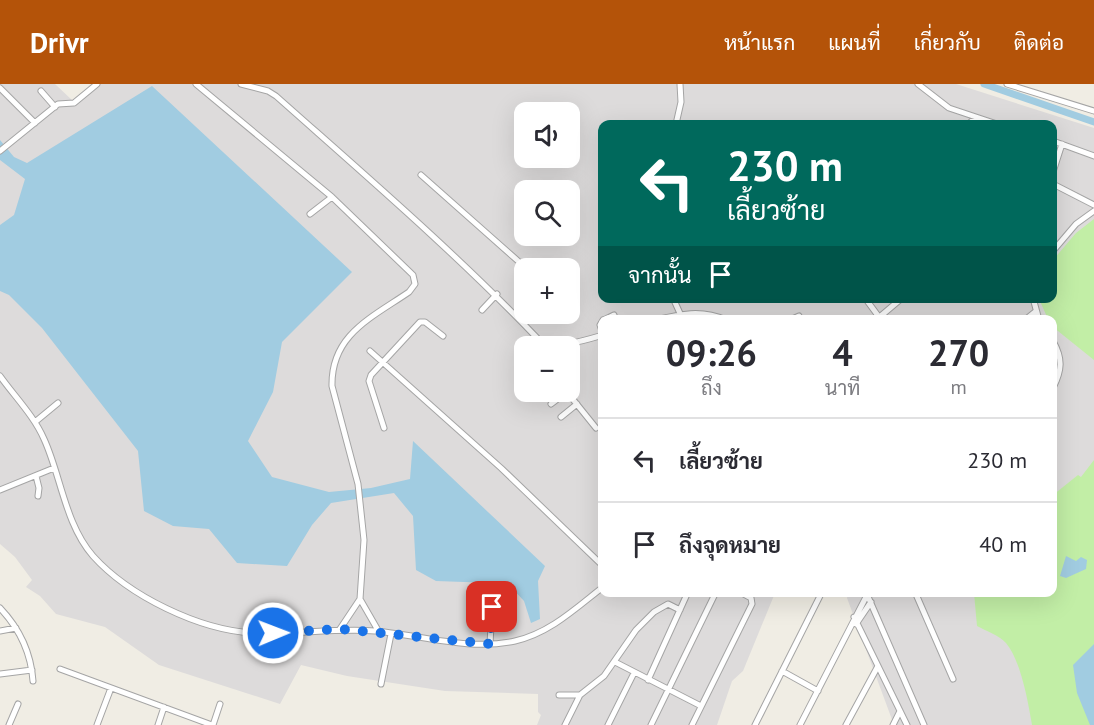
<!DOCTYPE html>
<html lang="th">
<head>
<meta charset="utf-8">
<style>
	:root { --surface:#fff; --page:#f7f7f7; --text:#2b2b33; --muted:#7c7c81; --line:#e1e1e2; --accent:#b45309 }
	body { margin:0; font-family:"PT Sans",Sarabun,sans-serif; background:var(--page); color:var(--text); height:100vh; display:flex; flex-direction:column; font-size:22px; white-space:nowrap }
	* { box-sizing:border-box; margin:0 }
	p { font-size:20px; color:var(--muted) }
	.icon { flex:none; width:33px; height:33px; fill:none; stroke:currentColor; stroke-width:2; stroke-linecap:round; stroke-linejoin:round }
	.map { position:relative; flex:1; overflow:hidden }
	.panel { position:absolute; left:598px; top:231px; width:459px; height:282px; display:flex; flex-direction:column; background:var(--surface); border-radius:12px; box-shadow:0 6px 24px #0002 }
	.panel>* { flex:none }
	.guide { position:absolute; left:598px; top:36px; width:459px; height:183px; border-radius:12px; box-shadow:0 6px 24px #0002; background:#00695c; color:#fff; overflow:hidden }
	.fabs { position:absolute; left:514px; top:18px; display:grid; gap:12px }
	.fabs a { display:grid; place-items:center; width:66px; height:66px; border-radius:12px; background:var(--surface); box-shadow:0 6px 24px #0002; font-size:30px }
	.pin { position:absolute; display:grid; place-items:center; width:51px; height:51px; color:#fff; margin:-26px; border-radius:12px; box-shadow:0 3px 9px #0006 }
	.me { position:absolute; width:66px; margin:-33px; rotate:89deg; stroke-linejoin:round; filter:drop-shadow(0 0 4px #0008) }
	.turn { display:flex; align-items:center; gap:21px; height:126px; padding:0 30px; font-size:27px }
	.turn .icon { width:78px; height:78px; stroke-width:2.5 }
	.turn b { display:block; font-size:42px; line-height:51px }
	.then { display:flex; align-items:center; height:57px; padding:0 30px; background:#0003; gap:12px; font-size:22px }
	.eta { display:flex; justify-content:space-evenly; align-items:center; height:102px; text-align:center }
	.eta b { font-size:36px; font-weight:700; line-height:42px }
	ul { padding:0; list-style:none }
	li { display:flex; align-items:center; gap:18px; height:84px; padding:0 30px; border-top:2px solid var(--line) }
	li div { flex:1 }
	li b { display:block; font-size:22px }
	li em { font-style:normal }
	header { display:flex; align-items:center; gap:36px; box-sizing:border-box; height:84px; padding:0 30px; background:var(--accent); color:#fff }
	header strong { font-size:28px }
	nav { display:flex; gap:33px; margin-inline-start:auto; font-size:21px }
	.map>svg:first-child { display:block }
	.residential { fill:#dddbdb; fill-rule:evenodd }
	.grass { fill:#c2eea6 }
	.water { fill:#a1cce1 }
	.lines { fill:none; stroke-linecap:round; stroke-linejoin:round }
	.canal { stroke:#a1cce1; stroke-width:7 }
	.minor-casing { stroke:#a5a5a5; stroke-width:7 }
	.minor { stroke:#fff; stroke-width:5 }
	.route { stroke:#1a73e8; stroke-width:10; stroke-dasharray:0 18 }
</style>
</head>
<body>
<header>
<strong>Drivr</strong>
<nav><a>หน้าแรก</a><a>แผนที่</a><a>เกี่ยวกับ</a><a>ติดต่อ</a></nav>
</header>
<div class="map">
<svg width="1094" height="641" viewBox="0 0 1094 641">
	<rect width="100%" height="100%" fill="#f0ede4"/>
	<path class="residential" d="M0 0H55L73 17 92 0H956L1094 44V641H894L847 514 849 508H1053V236H603V508L775 509 743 587 732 597 717 641H537L541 631 538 628V610L445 607 347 592 301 581 280 620 159 581 105 543 56 530 40 512 26 503 32 496 15 473 0 460ZM525 28H570V74H525ZM603 40H1053V214H603ZM525 106H570V152H525ZM525 184H570V230H525ZM525 262H570V308H525Z"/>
	<path class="grass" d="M1094 135V276L1053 243V236L1048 235 1039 215 1053 214V176L1076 149Z
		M1094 376V641H1032C1028 618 1021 577 1006 559 999 551 986 547 977 542L974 509 1053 508V411L1078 391 1081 393Z"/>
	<path class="water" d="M152 2 352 188 282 258 273 308 248 357 272 393 329 408 371 404 410 395 413 357 545 482 538 497 540 535 531 539 524 517 510 502 492 499 436 497 416 486 413 432 394 409 331 419 312 441 287 482 237 479 209 445 173 442 144 427 138 367 42 244 9 211 0 207V141L14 131 25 95 0 76V56L14 73 27 79Z
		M1066 472 1076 477 1081 473 1087 476 1086 485 1066 494 1060 492Z
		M1094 560V641H1090L1077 609 1073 581Z"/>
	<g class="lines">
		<path class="canal" d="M984 0 1094 38"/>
		<g class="minor-casing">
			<path id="minor" d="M196 0 332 113 413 191 415 200 409 208C371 234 331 251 332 302L358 400 364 456 360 515 340 545
				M241 0 268 7 276 12C366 92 457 170 540 257 561 264 583 257 603 251
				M918 0 949 24 997 40
				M1007 0 1094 27
				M0 4 35 39
				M41 7 55 23
				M676 40 681 18 680 0
				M968 40 976 34
				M1053 57 1094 72
				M0 67 58 20 74 19 97 0
				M1053 88 1062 60
				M421 91 526 184
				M1053 100 1094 121
				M310 130 332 113
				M1053 167 1076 140 1094 127
				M673 214 683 236
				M865 214 879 233
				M1033 214 1039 236
				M482 226 497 210
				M603 236 600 241 603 250
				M604 236 614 231
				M655 236C680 230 702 225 726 236
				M790 236 799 232
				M876 236 902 214
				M1025 236 1035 228
				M523 239 536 230
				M1053 257C1063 275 1062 286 1053 304
				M370 267 501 384 603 482
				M0 292C15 313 34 332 44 355 61 392 65 440 93 472 129 512 199 546 253 549 294 551 334 544 375 547 421 551 469 567 515 557 550 549 576 524 603 503
				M567 308 596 344
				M551 320 567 308
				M561 333 577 320
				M35 338 58 319
				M384 344 369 297 371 291 420 238H425L443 252
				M36 392 39 404 38 412
				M0 406 54 384
				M866 508 924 641
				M915 508 953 595
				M360 515 379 548
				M0 524C19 544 31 569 33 597
				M854 533 907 641
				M856 540 871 518
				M0 547 16 544
				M490 560 492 523
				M615 578 701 622
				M60 585 212 641
				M782 587 818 607
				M0 590 32 586
				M648 596 688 508
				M381 600 391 550
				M559 611H580
				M9 641 18 620
				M97 641 111 604
				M158 641 164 623
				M213 641 220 620
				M565 641 580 611 604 592 636 546 654 528 668 520 680 526
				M608 641 634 589
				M651 641 716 508
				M692 641 752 520 751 514 740 508
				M755 641 822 508
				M800 641 867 511
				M846 641 878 582
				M893 641 900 627"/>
		</g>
		<use href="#minor" class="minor"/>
	</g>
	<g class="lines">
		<path class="route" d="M273 549 340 545 490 560 492 523"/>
	</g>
</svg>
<div class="fabs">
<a><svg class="icon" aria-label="sound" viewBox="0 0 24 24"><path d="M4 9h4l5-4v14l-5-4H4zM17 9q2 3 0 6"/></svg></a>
<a><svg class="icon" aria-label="search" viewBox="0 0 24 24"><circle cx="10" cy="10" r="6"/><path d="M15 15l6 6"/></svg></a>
<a>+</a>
<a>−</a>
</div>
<div class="pin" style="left:492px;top:523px;background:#d93025"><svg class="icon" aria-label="arrive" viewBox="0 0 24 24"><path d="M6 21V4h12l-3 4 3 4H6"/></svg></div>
<svg class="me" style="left:273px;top:549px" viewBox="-20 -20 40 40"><circle r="17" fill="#1a73e8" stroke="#fff" stroke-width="3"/><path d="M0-11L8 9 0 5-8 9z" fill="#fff"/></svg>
<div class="guide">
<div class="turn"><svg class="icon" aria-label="left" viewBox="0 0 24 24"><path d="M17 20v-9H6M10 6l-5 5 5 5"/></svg><div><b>230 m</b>เลี้ยวซ้าย</div></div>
<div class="then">จากนั้น<svg class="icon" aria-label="arrive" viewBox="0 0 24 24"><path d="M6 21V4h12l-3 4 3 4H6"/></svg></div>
</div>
<section class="panel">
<div class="eta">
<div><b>09:26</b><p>ถึง</p></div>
<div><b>4</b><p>นาที</p></div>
<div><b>270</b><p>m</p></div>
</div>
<ul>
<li><svg class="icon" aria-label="left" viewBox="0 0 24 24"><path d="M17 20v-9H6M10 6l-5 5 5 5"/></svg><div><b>เลี้ยวซ้าย</b></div><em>230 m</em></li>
<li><svg class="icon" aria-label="arrive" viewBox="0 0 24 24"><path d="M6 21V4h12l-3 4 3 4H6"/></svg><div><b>ถึงจุดหมาย</b></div><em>40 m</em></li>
</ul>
</section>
</div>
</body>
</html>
